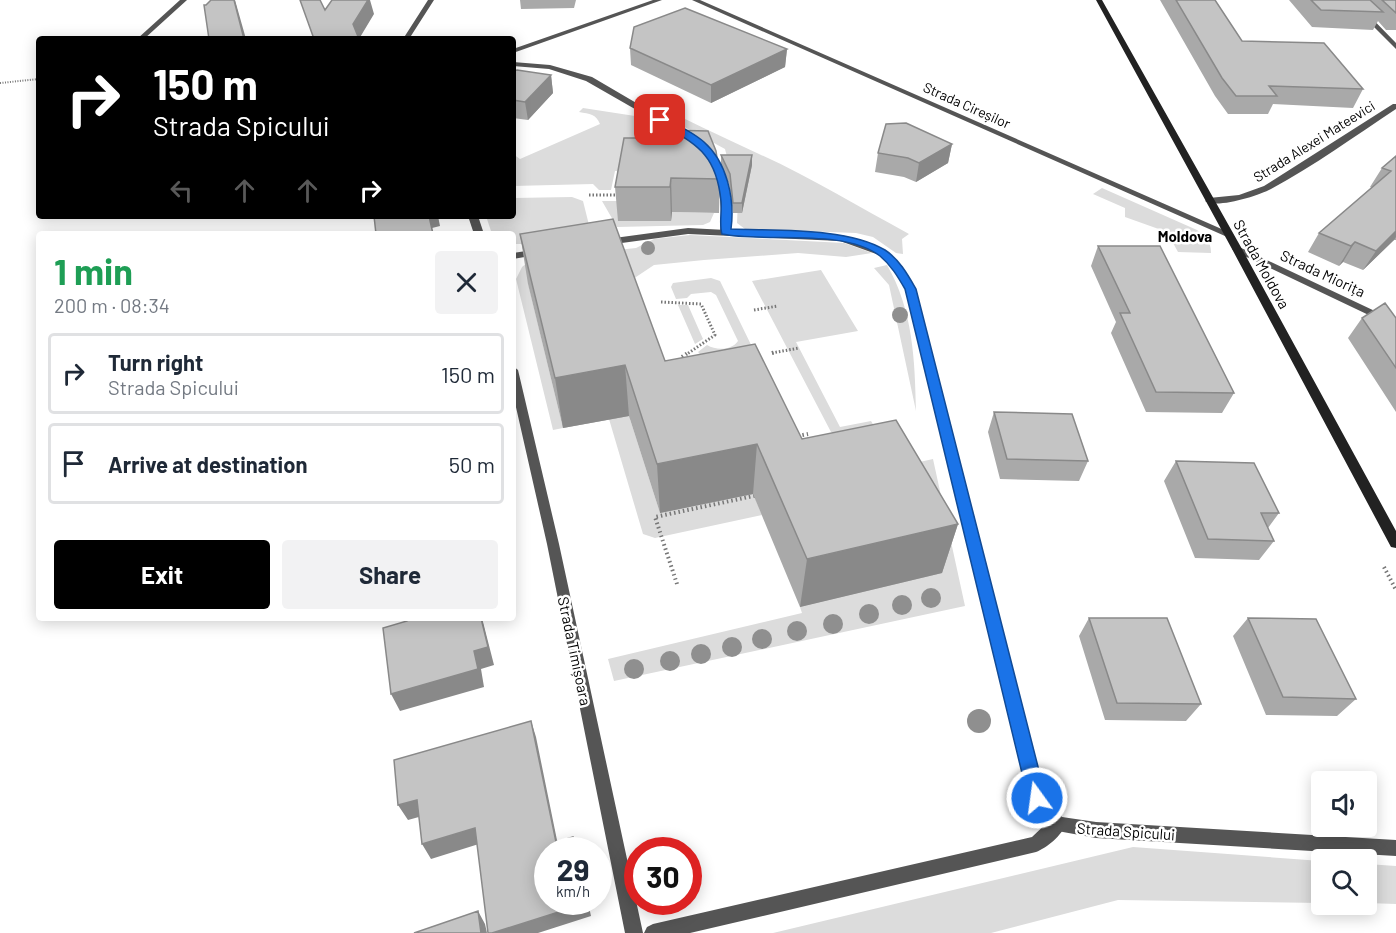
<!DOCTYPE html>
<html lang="en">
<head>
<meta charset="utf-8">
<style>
	:root { --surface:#fff; --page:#f2f2f3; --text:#1f2937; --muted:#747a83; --line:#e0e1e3; --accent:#000 }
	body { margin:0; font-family:Barlow,sans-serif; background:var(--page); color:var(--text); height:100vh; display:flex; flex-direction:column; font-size:22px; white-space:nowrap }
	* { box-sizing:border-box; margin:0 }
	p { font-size:20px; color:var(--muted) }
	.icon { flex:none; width:33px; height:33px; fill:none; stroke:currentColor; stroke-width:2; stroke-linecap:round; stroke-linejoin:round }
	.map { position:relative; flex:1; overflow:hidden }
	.sheet { position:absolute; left:36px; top:231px; width:480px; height:390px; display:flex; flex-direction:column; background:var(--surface); border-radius:6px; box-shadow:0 3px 15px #0003 }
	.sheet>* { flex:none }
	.guide { position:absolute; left:36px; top:36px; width:480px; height:183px; border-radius:6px; box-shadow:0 3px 15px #0003; background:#000; color:#fff; overflow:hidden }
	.tools { position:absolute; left:1311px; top:771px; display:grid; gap:12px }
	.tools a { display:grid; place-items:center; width:66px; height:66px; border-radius:6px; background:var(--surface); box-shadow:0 3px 15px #0003; font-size:30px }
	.speed { position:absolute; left:534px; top:837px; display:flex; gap:12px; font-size:30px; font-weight:700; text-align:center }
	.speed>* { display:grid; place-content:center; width:78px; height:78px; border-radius:50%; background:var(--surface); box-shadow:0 3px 15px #0003; line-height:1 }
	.speed small { font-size:15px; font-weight:400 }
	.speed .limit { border:9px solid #d22; background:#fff; color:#111 }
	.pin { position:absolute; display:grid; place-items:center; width:51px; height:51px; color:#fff; margin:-26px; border-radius:12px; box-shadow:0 3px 9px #0006 }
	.me { position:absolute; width:66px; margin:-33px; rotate:346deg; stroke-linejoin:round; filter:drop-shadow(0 0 4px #0008) }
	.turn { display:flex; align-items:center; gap:21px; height:126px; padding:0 18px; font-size:27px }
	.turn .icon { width:78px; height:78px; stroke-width:2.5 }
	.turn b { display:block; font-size:42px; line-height:51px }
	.lanes { display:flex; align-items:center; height:57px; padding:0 18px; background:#0003; justify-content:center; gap:30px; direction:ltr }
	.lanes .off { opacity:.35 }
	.round { display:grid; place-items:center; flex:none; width:63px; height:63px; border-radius:6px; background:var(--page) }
	.head { display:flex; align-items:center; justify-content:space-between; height:102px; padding:0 18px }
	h1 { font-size:36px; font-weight:700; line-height:45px; color:#1e9e55 }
	.button { display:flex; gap:12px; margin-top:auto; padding:12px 18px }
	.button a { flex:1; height:69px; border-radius:6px; background:var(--accent); color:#fff; font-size:24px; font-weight:700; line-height:69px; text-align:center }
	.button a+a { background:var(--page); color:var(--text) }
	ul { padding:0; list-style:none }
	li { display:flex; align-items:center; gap:18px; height:81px; margin:0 12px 9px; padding:0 6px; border:3px solid var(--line); border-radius:6px }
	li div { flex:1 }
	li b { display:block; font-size:22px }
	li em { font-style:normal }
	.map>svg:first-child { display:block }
	.green { fill:#dcdcdc }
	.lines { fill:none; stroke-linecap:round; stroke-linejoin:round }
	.path-far2 { stroke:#777; stroke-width:2; stroke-dasharray:1 1.5; stroke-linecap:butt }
	.path-far1 { stroke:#777; stroke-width:3; stroke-dasharray:1.5 2; stroke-linecap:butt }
	.path { stroke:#777; stroke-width:4; stroke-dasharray:1.5 3; stroke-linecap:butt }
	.lane { fill:#555; fill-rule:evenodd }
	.street { fill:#555; fill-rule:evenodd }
	.secondary { fill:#222; fill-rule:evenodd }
	.tree { fill:#8f8f8f }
	.wall { fill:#a9a9a9 }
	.shaded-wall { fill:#898989 }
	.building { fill:#c4c4c4; stroke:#898989; stroke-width:1.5 }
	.route { fill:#1a73e8; stroke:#114b97; stroke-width:1.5 }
	.labels { text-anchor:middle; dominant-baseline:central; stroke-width:5; stroke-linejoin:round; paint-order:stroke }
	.far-street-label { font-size:14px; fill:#000; stroke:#fff }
	.far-quarter-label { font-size:15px; font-weight:bold; fill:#000; stroke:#fff }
	.street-label { font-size:15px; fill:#000; stroke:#fff }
</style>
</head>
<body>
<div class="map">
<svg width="1396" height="933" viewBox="0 0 1396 933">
	<rect width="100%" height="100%" fill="#fff"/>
	<path class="green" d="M647 100C684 119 721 136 759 154 810 177 859 207 909 234L902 239 903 254 896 253 873 237 856 233 745 229 737 223 738 200 725 149 644 105Z
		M583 108 648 118 685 140 665 172 615 171 611 190H599L593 184 513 186V154L520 159 600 124C596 114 590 114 579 112Z
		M1102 188 1197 230C1206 237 1211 241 1211 253L1178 252 1167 232 1125 217V208L1093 194Z
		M572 197 583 201 590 229 526 244H513V234H492L486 216H513V198Z
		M602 201H621L619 221H670L672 212 714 213 710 222 703 225 617 227Z
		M690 235 844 243 872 253 846 257 798 253 704 260 654 265 630 281 528 283 563 428 553 430 516 279 522 267 532 259 636 248 654 239Z
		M887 265C913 310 915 360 916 411L889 285 874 268Z
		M821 270 858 331 796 342 840 427 871 421 876 429 838 434 831 432 752 281Z
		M711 278 720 281 756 355 708 363 698 352 707 345C717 351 732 350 738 341L716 295 711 292 691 294 687 298 676 299 671 287 673 283Z
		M678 305H688L703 339 695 344Z
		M666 410 630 419 660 513 794 485 755 498 762 515 655 538 643 534 609 419Z
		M933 459 965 606 614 681 608 659 802 613 800 607 941 573 884 470Z
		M1133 847 1321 861V903L1118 900 991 933H773Z
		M1367 864 1396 866V904L1367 903Z"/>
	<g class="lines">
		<path class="path-far2" d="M0 83 39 79"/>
		<path class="path-far1" d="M589 195H621
			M661 302 701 304 715 335 687 354
			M754 310 778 306
			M772 353 799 348"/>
		<path class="path" d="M772 353 775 352
			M682 357 689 352
			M798 436 808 434
			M1384 567 1396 590
			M677 584 655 517 758 495"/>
		<path class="lane" d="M653 0H662L513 53V49Z
			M513 62 550 65 592 77 696 138 689 140 586 81 549 69 513 66Z
			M713 155 716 156C729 180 732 206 730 232L725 235 720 232C723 206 719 182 709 158Z
			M1058 816 1064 818 1066 824C1062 835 1047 848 1036 852L690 933H644L647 927 653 924 1032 837 1052 818Z"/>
		<path class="street" d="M180 0H187L144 39H137Z
			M428 0H434L409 39H403Z
			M692 0H700L1233 234 1228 237 1225 236Z
			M1347 0H1354L1396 43V49Z
			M1393 104H1396V109C1355 136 1314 166 1271 189 1258 196 1216 209 1205 201L1209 198 1239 195 1264 186Z
			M468 216H478L484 234H474Z
			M688 228 844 236 885 251 902 266 915 289 1044 793 1062 817 1096 822 1396 840V856L1096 838 1052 830 1029 797 905 289 895 269 879 255 840 241 688 234 607 245 602 242 607 239Z
			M1237 246 1396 321V328L1234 251 1232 249Z
			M539 249 544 252 542 254 513 259V253Z
			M513 366 518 370 559 544 643 933H625L547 544 513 394Z"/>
		<path class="secondary" d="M1096 0H1102L1242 249 1396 531V548L1391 547 1232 249Z"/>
	</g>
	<g class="tree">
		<circle cx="648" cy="248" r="7"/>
		<circle cx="900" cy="315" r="8"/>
		<circle cx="931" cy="598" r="10"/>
		<circle cx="902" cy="605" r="10"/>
		<circle cx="869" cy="614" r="10"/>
		<circle cx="833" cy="624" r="10"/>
		<circle cx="797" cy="631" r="10"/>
		<circle cx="762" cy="639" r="10"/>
		<circle cx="732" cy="647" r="10"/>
		<circle cx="701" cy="654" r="10"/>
		<circle cx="670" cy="661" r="10"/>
		<circle cx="634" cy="669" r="10"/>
		<circle cx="979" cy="721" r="12"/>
	</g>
	<path class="wall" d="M520 0H576L574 8 521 9Z
		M1160 0H1215L1242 41 1363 89 1353 108 1273 104 1268 114H1228L1215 96Z
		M1289 0H1396V30H1386L1378 21 1373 30 1312 27Z
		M630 48 787 49 785 67 711 103 631 65Z
		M513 71 551 75 553 93 528 120 513 118Z
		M624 138 720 179 719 213 672 212 671 221H618L615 187Z
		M952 144 948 163 916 182 904 177 875 172 878 153Z
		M721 155H752V165L742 213H733L729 184 721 165Z
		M1396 156V240H1394L1363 270 1343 262 1339 266 1308 252 1319 233 1372 188 1370 187 1382 168Z
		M520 234 665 361 802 439 958 524 942 573 800 607 753 494 660 513 629 416 563 428 528 284Z
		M1098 246 1234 393 1222 413 1146 412 1111 333 1116 322 1091 266Z
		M1362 318H1396V412L1348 338Z
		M994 412 1088 461 1079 481 1000 479 988 432Z
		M1176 461 1279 513 1268 528 1274 541 1259 560 1195 558 1164 481Z
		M1089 618 1201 704 1186 721 1105 720 1079 636Z
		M1248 618 1356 699 1337 716 1266 715 1233 636Z"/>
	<path class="shaded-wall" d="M234 0H235L246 39H244Z
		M368 0H370L374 14 359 39 353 24Z
		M787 49 785 67 711 103V85Z
		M551 75 553 93 528 120 525 102Z
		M952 144 948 163 916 182 919 163Z
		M752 155V165L742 213V203Z
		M671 178 672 212 671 221 670 187Z
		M429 216H438L440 226 432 228 433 234Z
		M1396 231V237L1394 240 1363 270 1376 251Z
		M1355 242 1343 262 1339 266 1351 246Z
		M625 365 629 416 563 428 555 378Z
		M757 444 753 494 660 513 657 464Z
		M958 524 942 573 800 607 807 559Z
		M481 618H482L494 665 481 669 484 687 400 711 391 694 474 651Z
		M531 721 536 737 559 850 556 842Z
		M417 800 426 815 408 820 398 805Z
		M475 828 482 843 431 859 422 844Z
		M587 902H588L591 916 538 933H492Z
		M478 911 485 924 487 933H481Z"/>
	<path class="building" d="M211 0H234L244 39H209L204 5H206Z
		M300 0H320L325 10 332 0H368L353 24 359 39H314Z
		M1176 0H1215L1242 41 1324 43 1363 89 1269 86 1277 96H1236L1222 78Z
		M1311 0H1370L1383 12 1321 10Z
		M1382 0H1396V13Z
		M685 8 787 49 711 85 630 48 634 27Z
		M517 70 551 75 525 102 513 100V71Z
		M906 123 952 144 919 163 908 158 878 153 886 124Z
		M665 130 708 131 716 151 720 179 671 178 670 187H615L624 138H664Z
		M721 155H752L742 203H733L730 174Z
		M1396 156V231L1376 251 1355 242 1351 246 1319 233 1391 171 1382 168Z
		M374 216H429L433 234H376Z
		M613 219 665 361 755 344 802 439 896 420 958 524 807 559 757 444 657 464 625 365 555 378 520 234Z
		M1098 246H1160L1234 393 1156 392 1120 313H1130Z
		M1385 303 1396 318V368L1362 318Z
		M994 412 1072 414 1088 461 1007 459Z
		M1176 461 1254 463 1279 513H1261L1274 541 1208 539Z
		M407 618H481L488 647 474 651 478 669 391 694 383 628 407 621Z
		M1089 618H1167L1201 704 1117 703Z
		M1248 618 1316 619 1356 699 1283 697Z
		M531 721 556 842 573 837 576 850H548V902H587V903L492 933H488L475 828 422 844 417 800 398 805 394 760Z
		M478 911 481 933H414Z"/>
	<path class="route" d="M657 118H664C677 125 693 132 704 142 727 162 735 199 731 229 775 231 847 227 885 250 899 259 908 275 916 289L1046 798 1043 804 1037 806 1031 804 1028 798 905 289C898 277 891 265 880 256 844 228 766 243 722 234 719 225 722 212 721 201 716 152 696 145 657 121Z"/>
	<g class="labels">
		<g class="far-street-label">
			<text transform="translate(967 105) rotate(24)">Strada Cireșilor</text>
			<text transform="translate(1314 141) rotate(-32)">Strada Alexei Mateevici</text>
		</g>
		<g class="far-quarter-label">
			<text x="1185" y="236">Moldova</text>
		</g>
		<g class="street-label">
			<text transform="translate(1262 264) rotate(61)">Strada Moldova</text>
			<text transform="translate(1323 273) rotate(25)">Strada Miorița</text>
			<text transform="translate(575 651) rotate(78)">Strada Timișoara</text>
			<text transform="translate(1126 831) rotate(4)">Strada Spicului</text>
		</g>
	</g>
</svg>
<div class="tools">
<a><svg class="icon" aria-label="sound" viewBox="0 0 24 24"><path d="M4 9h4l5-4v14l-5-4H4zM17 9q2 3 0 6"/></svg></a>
<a><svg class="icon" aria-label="search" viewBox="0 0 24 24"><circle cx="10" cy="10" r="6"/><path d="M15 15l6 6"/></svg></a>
</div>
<div class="speed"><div>29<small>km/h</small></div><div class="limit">30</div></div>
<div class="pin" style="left:660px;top:120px;background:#d93025"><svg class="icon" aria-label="arrive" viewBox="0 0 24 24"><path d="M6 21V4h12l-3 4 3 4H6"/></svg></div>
<svg class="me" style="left:1037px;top:798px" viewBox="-20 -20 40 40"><circle r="17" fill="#1a73e8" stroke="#fff" stroke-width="3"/><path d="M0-11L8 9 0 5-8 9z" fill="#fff"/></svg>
<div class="guide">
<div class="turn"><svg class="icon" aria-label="right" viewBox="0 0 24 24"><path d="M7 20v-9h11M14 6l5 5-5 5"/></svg><div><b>150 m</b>Strada Spicului</div></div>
<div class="lanes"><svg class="icon off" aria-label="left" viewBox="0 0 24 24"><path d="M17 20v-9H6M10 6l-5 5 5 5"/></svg><svg class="icon off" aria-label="ahead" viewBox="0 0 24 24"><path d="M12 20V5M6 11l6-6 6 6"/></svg><svg class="icon off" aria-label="ahead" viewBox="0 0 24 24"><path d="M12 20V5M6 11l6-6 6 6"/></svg><svg class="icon" aria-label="right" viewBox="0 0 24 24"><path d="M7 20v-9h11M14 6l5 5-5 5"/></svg></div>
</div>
<section class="sheet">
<div class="head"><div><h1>1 min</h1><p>200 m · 08:34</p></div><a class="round"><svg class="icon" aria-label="close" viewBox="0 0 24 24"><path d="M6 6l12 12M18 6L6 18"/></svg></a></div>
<ul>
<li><svg class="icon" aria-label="right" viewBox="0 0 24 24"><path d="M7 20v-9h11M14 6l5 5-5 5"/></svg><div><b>Turn right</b><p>Strada Spicului</p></div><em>150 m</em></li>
<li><svg class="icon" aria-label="arrive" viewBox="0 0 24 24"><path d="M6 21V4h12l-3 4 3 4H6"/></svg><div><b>Arrive at destination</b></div><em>50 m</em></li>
</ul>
<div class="button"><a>Exit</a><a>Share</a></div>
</section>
</div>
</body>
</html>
